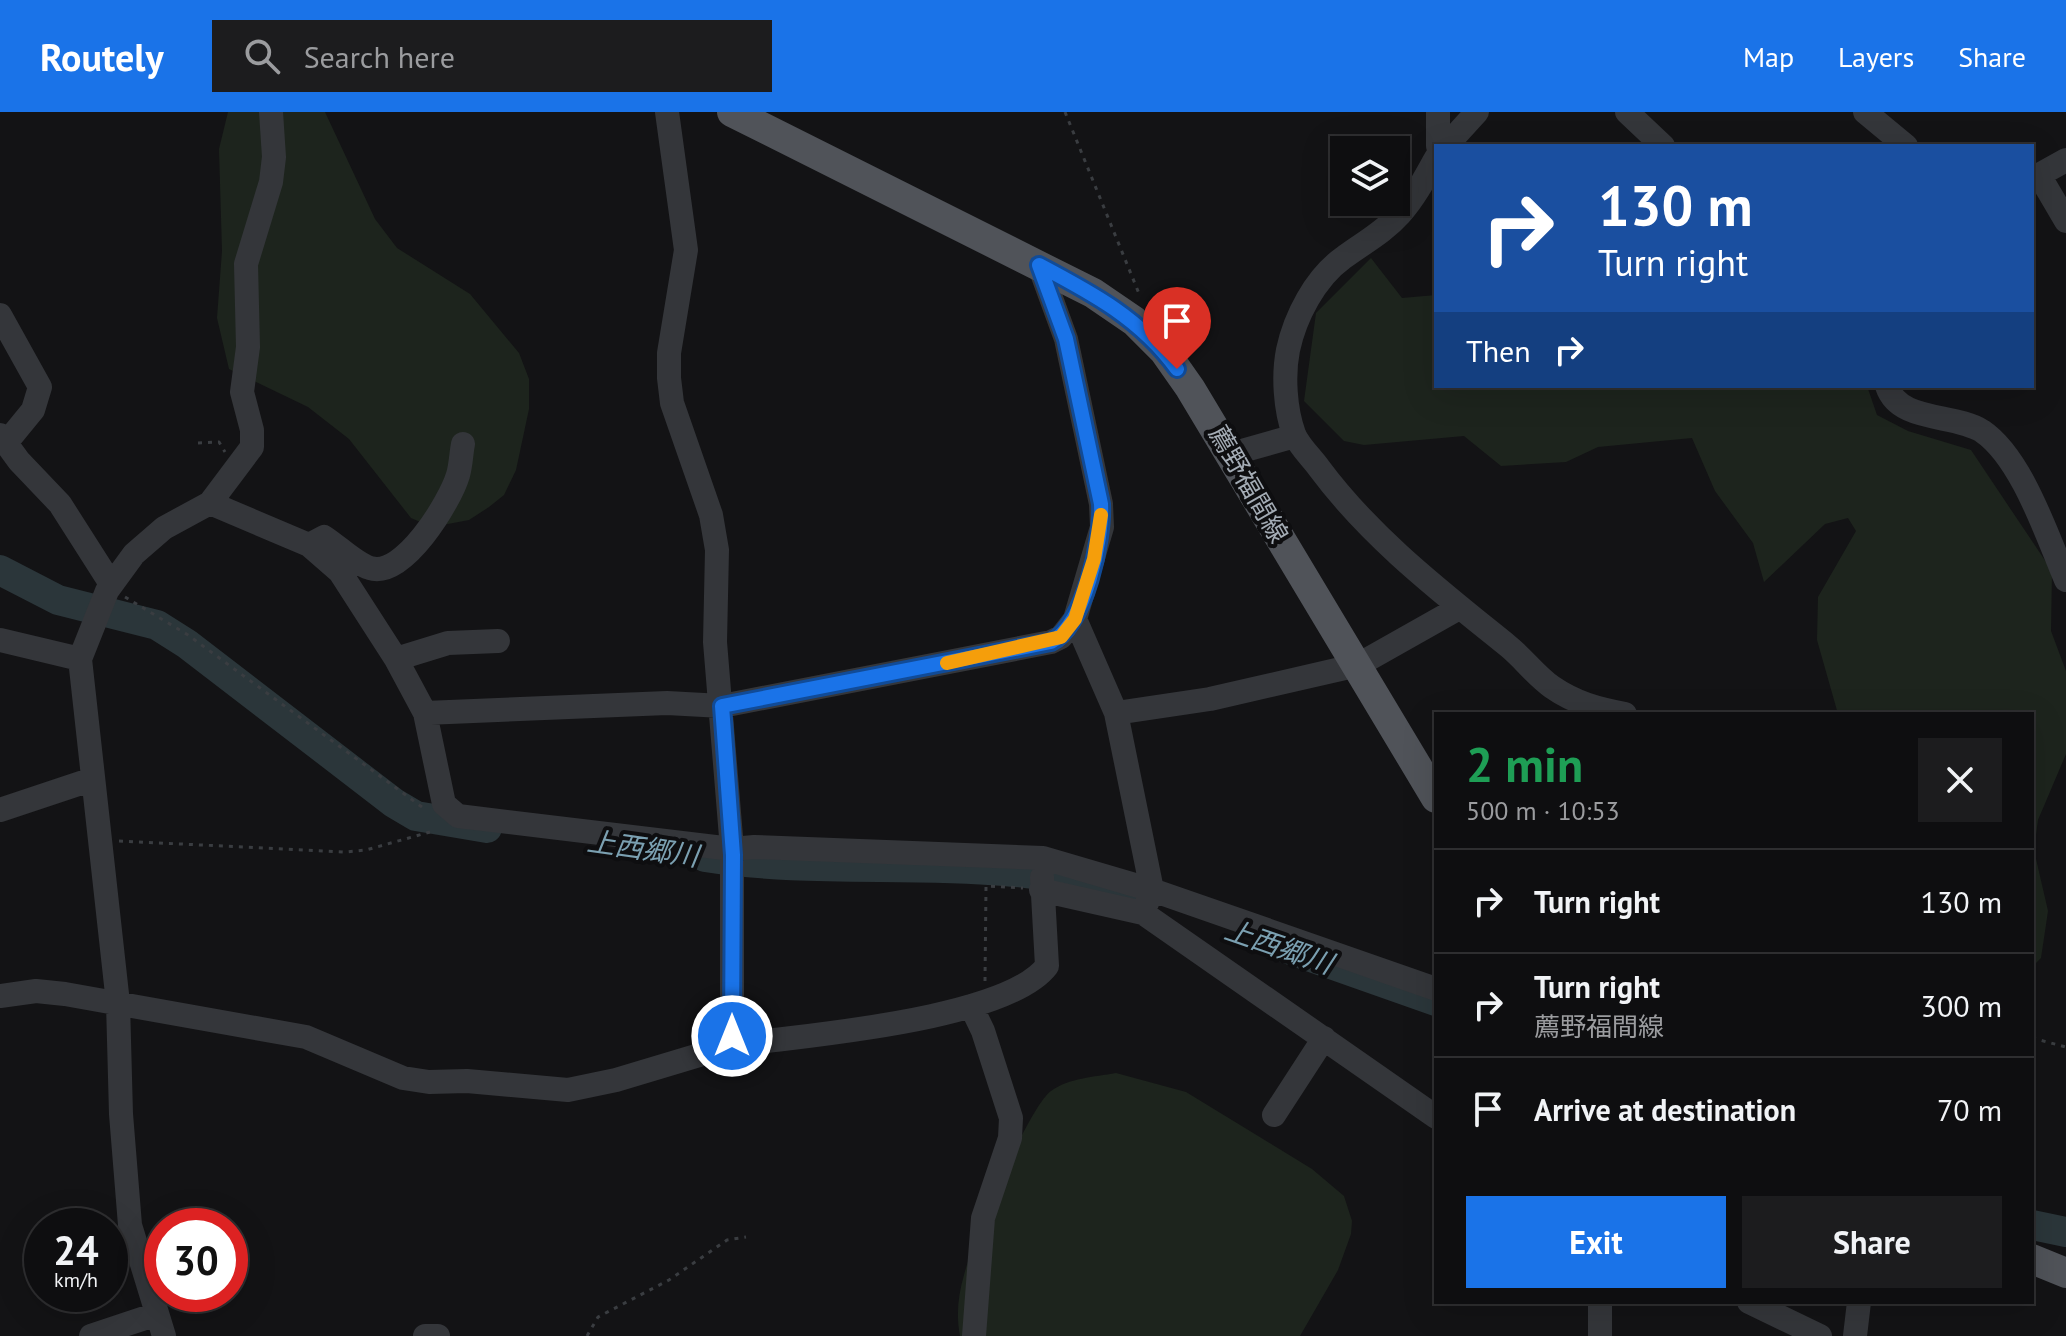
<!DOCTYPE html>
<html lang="en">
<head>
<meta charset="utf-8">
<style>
	:root { --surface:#0e0e10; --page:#1c1c1e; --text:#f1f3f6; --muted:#9b9c9f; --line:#2e2e30; --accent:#1a73e8 }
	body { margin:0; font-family:"PT Sans","Noto Sans JP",sans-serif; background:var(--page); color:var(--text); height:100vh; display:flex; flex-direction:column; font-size:30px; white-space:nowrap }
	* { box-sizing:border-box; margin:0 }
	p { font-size:26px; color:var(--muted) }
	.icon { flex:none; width:44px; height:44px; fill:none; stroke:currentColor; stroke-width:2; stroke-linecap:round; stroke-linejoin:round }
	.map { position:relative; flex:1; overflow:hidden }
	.panel { position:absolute; left:1434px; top:600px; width:600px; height:592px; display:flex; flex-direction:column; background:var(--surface); border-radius:0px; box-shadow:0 8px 32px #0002,0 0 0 2px var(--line) }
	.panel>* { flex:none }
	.guide { position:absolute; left:1434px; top:32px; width:600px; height:244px; border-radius:0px; box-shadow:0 8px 32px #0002,0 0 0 2px var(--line); background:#1a4fa0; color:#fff; overflow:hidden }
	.controls { position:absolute; left:1330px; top:24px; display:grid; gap:16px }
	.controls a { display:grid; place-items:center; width:80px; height:80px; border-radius:0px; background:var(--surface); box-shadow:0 8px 32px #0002,0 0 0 2px var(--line); font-size:40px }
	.speed { position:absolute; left:24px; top:1096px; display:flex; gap:16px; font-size:40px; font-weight:700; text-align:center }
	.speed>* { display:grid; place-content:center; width:104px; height:104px; border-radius:50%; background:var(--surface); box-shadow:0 8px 32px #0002,0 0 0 2px var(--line); line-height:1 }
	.speed small { font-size:20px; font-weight:400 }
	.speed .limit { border:12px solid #d22; background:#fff; color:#111 }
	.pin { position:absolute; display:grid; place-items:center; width:68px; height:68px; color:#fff; margin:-82px -34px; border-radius:50% 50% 50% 0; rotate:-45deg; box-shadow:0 0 8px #0007 }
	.pin .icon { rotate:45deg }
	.me { position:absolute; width:88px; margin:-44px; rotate:0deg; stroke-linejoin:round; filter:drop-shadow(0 0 6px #0008) }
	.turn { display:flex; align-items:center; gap:28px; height:168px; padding:0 32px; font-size:36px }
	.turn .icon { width:104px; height:104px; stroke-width:2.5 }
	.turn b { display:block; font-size:56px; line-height:68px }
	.then { display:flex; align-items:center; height:76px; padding:0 32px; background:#0003; gap:16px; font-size:30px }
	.round { display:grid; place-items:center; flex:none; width:84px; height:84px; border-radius:0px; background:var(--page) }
	.head { display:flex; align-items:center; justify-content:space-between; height:136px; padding:0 32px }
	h1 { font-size:48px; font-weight:800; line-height:60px; color:#1e9e55 }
	.button { display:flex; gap:16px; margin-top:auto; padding:16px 32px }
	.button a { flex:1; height:92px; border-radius:0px; background:var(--accent); color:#fff; font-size:32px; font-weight:800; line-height:92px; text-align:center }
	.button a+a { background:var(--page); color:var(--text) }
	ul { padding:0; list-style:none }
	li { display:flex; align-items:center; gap:24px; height:104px; padding:0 32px; border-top:2px solid var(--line) }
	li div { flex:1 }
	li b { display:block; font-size:30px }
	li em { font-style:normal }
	header { display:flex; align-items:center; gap:48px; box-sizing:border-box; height:112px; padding:0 40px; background:var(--accent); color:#fff }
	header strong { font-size:38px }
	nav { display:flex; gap:44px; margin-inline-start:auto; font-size:28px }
	.search { width:560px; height:72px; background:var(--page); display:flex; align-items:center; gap:20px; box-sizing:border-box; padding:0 28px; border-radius:0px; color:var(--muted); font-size:30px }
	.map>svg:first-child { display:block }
	.green { fill:#1d241d }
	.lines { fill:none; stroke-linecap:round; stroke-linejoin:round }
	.river { stroke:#2b363a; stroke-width:30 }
	.path { stroke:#3a3d41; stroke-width:3; stroke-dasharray:4 6; stroke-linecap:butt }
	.minor { stroke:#34363a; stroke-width:24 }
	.major { stroke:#505359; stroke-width:30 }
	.route-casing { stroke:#114b97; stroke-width:20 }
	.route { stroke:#1a73e8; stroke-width:14 }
	.slow { stroke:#f59e0b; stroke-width:14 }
	.labels { text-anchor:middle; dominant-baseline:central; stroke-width:8; stroke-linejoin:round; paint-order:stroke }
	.street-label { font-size:26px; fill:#a4acb5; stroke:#0e0e10 }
	.water-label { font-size:28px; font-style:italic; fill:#7ba0b1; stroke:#0e0e10 }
</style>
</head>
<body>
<header>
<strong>Routely</strong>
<div class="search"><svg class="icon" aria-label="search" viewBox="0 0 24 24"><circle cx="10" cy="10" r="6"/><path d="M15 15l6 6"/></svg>Search here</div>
<nav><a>Map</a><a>Layers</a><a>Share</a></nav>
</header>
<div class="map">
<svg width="2066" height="1224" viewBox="0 0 2066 1224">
	<rect width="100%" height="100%" fill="#131315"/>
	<path class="green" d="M228 0H325L375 107 397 136 470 182 519 241 529 267V297L516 358 504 383 489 395 469 408 432 415 411 406 349 327 308 295 229 257 217 206 222 139 219 37Z
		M1371 146 1402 186 1436 183V274H1867L1877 303 1908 319 1971 338 2052 459 2051 519 2066 559V642L2038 708 2034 738 2048 799 2041 846 2032 855V602H1838L1817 528 1818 485 1856 419 1848 406 1825 412 1764 470 1753 431 1715 379 1692 326 1598 335 1566 350 1501 354 1464 324 1364 333 1344 329 1304 289 1316 201Z
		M1116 961 1186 980 1312 1057 1344 1084 1352 1109 1351 1122 1338 1158 1300 1224H960C956 1203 958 1184 964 1163 972 1131 1028 996 1051 979 1069 966 1094 965 1116 961Z"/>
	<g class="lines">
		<path class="river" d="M0 458 58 488 157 513 187 532 394 691 416 704 487 716
			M705 745C844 767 991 738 1126 782
			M1274 832 1436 889
			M2032 1113 2066 1120"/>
		<path class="path" d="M1065 0 1140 184
			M198 331 219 330 225 340
			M125 485 188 523 426 698
			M119 729 345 740 366 738 430 720
			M985 869 986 774 1023 776
			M2032 926 2066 935
			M587 1224 598 1205 669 1168 727 1128 746 1125"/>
		<path class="minor" d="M667 0 686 138 669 241V266L672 291 711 403 717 438 715 530 732 737V924
			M1627 0 1663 34
			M1865 0 1906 34
			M1438 34V0
			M1446 34 1477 0
			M1436 46C1425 66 1415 85 1400 102 1383 121 1363 131 1343 146 1315 166 1295 205 1288 238 1283 263 1285 297 1294 322 1299 334 1311 345 1319 356 1371 426 1440 479 1508 534 1523 546 1536 564 1552 575 1575 591 1598 597 1625 602
			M2039 63 2066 48
			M2032 67 2039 63 2066 109
			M0 203 40 275 33 298 6 331
			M1887 274C1899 311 1954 301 1982 319 2022 346 2047 424 2066 468
			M0 323 19 349 60 392 111 472
			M1231 342 1295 324
			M210 391 309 433 340 460 396 547 425 601 444 692 458 704 732 737 754 735 1043 746 1152 778 1436 877
			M309 433 324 425C338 434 356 452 370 456 403 467 450 390 458 363 461 353 461 342 463 332
			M1075 507 1116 601 1152 778 1147 791
			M0 528 80 547
			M396 547 448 531 498 529
			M425 601 667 591 722 594 1051 530 1061 525 1075 507 1102 415 1101 392 1066 227 1039 153
			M1116 601 1210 587 1358 553 1459 496
			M0 698 93 667
			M1041 778 1143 801 1436 1005
			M0 884 36 879 65 882 306 925 403 966 429 970 467 969 568 978 616 968 716 938 732 924
			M971 894 983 919 1011 1006 1010 1026 983 1106 974 1224
			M732 924 747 930 767 929C831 921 1009 904 1047 854L1042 765
			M1274 1003 1324 926
			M1749 1190 1820 1224
			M91 1224 157 1202
			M164 1224 130 1113 121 1002 118 891 80 547 107 479 134 442 164 416 210 391 252 335V318L242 280 248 235 246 152 271 70 274 45 271 0
			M425 1224H438
			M1600 1224V1190
			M1855 1224 1859 1190"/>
		<path class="major" d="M732 0 1093 181 1134 209 1164 239 1190 276 1436 686
			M2032 1147 2066 1161"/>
	</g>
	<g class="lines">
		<g class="route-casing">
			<path id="route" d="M732 924 733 743 722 594 1051 530C1085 513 1103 427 1101 392L1066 227 1039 153C1092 181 1141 207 1177 257"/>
		</g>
		<use href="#route" class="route"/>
		<path class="slow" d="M947 551 1061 525 1075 507 1094 447 1101 403"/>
	</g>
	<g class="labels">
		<g class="street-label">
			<text transform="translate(1249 372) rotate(60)">薦野福間線</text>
		</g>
		<g class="water-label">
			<text transform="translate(643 736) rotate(8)">上西郷川</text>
			<text transform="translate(1279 834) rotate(19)">上西郷川</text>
		</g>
	</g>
</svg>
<div class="controls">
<a><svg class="icon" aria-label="layers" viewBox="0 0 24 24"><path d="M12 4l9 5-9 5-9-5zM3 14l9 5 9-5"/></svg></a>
</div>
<div class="speed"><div>24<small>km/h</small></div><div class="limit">30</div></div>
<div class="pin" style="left:1177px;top:257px;background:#d93025"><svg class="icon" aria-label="arrive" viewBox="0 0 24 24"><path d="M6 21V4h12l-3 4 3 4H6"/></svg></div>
<svg class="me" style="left:732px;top:924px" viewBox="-20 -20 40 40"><circle r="17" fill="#1a73e8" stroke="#fff" stroke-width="3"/><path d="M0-11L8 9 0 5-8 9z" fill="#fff"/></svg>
<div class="guide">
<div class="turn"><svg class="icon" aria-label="right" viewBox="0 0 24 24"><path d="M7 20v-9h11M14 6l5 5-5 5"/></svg><div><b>130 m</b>Turn right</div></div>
<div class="then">Then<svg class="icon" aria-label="right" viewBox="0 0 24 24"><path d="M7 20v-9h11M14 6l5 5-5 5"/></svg></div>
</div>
<section class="panel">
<div class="head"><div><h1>2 min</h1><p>500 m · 10:53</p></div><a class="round"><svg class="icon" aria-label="close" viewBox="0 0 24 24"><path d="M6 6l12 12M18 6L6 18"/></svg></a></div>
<ul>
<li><svg class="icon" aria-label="right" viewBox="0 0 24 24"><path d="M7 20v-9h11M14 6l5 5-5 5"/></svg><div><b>Turn right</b></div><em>130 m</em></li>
<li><svg class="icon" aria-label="right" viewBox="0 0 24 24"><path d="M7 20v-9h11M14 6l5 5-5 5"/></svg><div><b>Turn right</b><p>薦野福間線</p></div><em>300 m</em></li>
<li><svg class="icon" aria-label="arrive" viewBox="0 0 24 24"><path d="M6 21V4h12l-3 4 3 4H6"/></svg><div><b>Arrive at destination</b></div><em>70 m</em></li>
</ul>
<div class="button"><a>Exit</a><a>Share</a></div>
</section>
</div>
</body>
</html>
